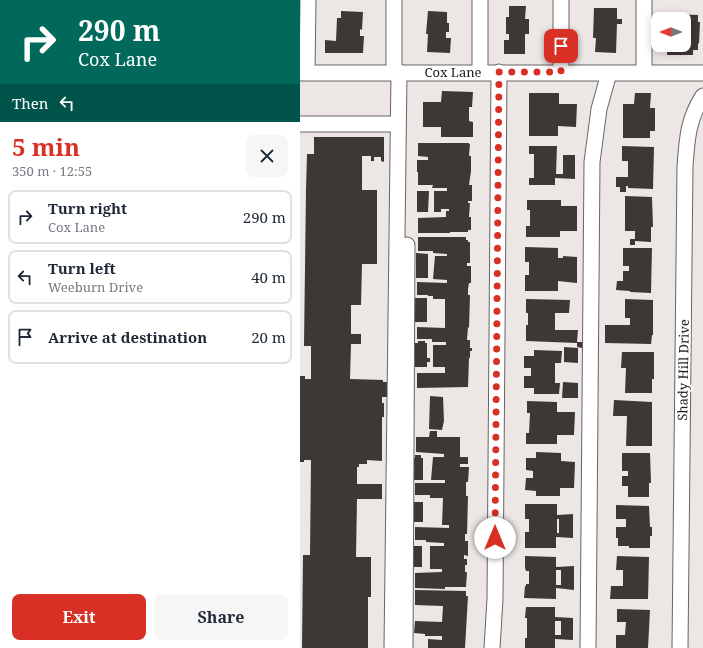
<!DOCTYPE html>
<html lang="en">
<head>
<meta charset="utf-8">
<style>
	:root { --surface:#fff; --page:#f6f6f7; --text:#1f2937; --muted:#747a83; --line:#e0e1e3; --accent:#d93025 }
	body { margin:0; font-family:"Noto Serif",serif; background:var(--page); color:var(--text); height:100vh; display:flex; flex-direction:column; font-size:15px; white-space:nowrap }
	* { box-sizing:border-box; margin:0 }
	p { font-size:13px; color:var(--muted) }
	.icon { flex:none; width:22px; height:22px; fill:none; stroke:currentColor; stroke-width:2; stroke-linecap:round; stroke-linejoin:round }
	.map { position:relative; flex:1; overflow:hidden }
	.side { display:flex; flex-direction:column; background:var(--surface); width:300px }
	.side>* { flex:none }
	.hud { background:#00695c; color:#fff; overflow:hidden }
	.needle { width:26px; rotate:270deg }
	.controls { position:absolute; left:351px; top:12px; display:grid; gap:8px }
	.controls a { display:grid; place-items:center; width:40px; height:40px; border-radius:8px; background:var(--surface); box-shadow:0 2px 10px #0003; font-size:20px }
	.pin { position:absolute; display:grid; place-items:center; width:34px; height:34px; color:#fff; margin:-17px; border-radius:8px; box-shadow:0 2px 6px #0006 }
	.me { position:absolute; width:44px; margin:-22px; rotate:0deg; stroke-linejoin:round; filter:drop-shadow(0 0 3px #0008) }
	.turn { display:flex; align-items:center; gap:14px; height:84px; padding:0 12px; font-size:18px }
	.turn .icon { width:52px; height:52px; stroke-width:2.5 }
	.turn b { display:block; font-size:28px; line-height:34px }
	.then { display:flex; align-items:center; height:38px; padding:0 12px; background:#0003; gap:8px; font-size:15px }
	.round { display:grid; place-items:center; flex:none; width:42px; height:42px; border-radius:8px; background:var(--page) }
	.head { display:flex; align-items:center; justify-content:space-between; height:68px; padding:0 12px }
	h1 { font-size:24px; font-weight:700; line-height:30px; color:var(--accent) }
	.primary-button { display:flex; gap:8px; margin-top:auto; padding:8px 12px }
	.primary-button a { flex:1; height:46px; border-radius:8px; background:var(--accent); color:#fff; font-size:16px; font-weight:700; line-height:46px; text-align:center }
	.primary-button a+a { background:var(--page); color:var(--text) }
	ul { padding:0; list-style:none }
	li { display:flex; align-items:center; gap:12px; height:54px; margin:0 8px 6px; padding:0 4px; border:2px solid var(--line); border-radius:8px }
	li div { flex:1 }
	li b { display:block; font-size:15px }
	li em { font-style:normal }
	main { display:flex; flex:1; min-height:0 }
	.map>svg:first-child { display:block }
	.building { fill:#3d3736; fill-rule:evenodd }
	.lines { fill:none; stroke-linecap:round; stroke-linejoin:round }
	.minor-casing { stroke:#696462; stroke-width:17 }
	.minor { stroke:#fff; stroke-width:15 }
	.route { stroke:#d93025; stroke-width:7; stroke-dasharray:0 12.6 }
	.labels { text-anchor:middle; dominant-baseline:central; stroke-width:4; stroke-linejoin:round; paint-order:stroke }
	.street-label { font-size:13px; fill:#1e1b1b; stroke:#fff }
</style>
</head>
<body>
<main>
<section class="side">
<div class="hud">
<div class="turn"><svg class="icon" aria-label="right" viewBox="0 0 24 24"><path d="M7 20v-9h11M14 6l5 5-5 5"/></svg><div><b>290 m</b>Cox Lane</div></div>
<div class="then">Then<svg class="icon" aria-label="left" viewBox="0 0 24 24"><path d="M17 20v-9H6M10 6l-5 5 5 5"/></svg></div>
</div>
<div class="head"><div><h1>5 min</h1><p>350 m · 12:55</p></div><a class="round"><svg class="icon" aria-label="close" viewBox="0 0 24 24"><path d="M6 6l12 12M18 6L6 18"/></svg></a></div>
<ul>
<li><svg class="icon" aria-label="right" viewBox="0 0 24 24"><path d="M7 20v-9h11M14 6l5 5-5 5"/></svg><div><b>Turn right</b><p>Cox Lane</p></div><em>290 m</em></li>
<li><svg class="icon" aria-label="left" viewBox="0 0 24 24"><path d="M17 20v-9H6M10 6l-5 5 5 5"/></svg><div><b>Turn left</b><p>Weeburn Drive</p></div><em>40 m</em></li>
<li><svg class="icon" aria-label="arrive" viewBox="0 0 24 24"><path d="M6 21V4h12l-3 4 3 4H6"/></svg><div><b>Arrive at destination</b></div><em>20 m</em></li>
</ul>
<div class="primary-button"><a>Exit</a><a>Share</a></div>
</section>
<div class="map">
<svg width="403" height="648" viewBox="0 0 403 648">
	<rect width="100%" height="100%" fill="#ece6e4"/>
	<path class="building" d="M209 6H226L225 19H229V34H225V54H204V40H209V34H206V17H209Z
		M294 8H317V19H322V24H317L316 53 295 52 296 38H293Z
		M41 11 63 12 62 30 60 29V36H64L63 53H25V40L36 41 37 18H41Z
		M128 11 147 12V23H149V32H146V38H151L150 53 127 52 128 34H126Z
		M371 14 398 15V22H400L399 44 398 43V50H393V55H367V52H366V45H384V19H371Z
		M142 91 173 92 172 107H169V121L173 122V137H141V127H123V102H141Z
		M229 93H259V104H277L276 127 258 126V136H229Z
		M335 93H351L350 108H355V131H350V138H323V104H334Z
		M14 137H84V162L81 161V157H74V161H71V156H62V190H77V264H62L61 305H51V334H61V344H51L50 379 83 380V382H88V397H82V403H84V417H82V461L67 460V464H59V467H57V484H82V499H57L56 557H71V597H68V648H2L3 555H10L11 460H4V462H0V376H5V379H11V346H4L6 190 7 154H14Z
		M118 143H169V144H170L169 156H171V171L169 185H172V201H168V203H170L169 217H171V230H168V232H150V233H118V218L146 217V211H149V209H141V212H134V191H147V188H132L133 185H118V172H117V160H128V157L118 156Z
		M229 146H257L256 174H263V155H275V179L255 178V185H229V178H234V154H229Z
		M322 146 354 147 353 189 328 188V186H326V192H320V187H316V177H328V161H322Z
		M117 191H129L128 212H117Z
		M325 196 352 197 353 227H351V242L335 241V245H330V239H335V231H325Z
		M227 200H261V206H277V231H260V237H226V226H230V210H227Z
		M118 237H166V240H168V242H170V263H167V266H171V283H169L168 289V295H170L169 328 168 327 167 340H170V348H172V351H170V358L161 357 169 358 168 387 117 388V373H145V367H133V345H146V342H132V339H117V327L145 328V299H133V296H128V295H117V282L147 283V280L133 279 135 256H147V254L133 253V251H118Z
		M225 247 258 248V258H263V256L277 257V283L258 281V291H225V275H229V262H225Z
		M323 248H352L351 293 330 292V291L316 290 317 281H323V271H329V266H323Z
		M116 253 128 254V278H116Z
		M115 298H127V322H115Z
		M226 299 270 300 269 313H255V330H278L277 342H283L282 348 277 347V343L226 341V325H228V313H226Z
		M325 299 353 300V335H352L351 344 305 343V325H330V318H325Z
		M118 341H125V343H127V358H130V362H127V367H115V343H118Z
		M264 347 278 348V363L264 362Z
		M234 350 262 351 261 363H255V383H260L259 394H234V388H224V376H231V368H224V356H234Z
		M322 352H354V379H352V393H325L326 368H321Z
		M263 382 278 383V398H262Z
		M130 396 143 397 144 421 142 430 129 429Z
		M314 400 352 402V446H326L327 416H313Z
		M227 401 257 402V412H275L274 435H257V444H226V433H229L230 413H227Z
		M130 431H137V437H160V457H168V464H160V467H169L168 482H166V496H168L167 534H165V541H168V556L164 555V559H167V565H165V572H167L166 587H145V589L115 588V573L142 572V569H130V546H144V543L126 542V540H115V527L149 528V525H142L143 498H130V495H115V483H145V480H131L133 457H144V454L116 452V437H129Z
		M236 452 261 453V461L275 462 274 488H260V496H236V491L225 490 226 478H233V471L226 470V458H236Z
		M322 453H350L351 483H349V497H328V486H322V476H328V471H322Z
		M115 455H121V458H123V480H112L111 458H115Z
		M111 502H123V522H110Z
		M225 504H257V515L273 514V538L256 537V548H225V532H229V519H225ZM257 519H259V533H257Z
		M316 505 349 506 350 527H352V536H350V548H329V546H318V538H316V527H326V519H316Z
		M111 546H122V567H110Z
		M225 556 256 557V567L274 566V590L256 588V599L224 598 225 586H226V584H229V571H226L225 568ZM256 570H261V585H256Z
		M317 556 349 557 348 599H310L311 586H323V570H316Z
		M115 590 166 591V596H168L165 648H128V639L142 640V636H125V634L114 633 115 621 142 622 143 606 115 605Z
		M226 607H255V617L273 618V640L255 639V648H225V638H227V618H225ZM255 621H261V635H255Z
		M317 609 350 610 348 648H316V635H325L326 622H317Z"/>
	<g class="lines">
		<g class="minor-casing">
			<path id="minor" d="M94 72V0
				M180 72V0
				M261 72V0
				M0 73H403
				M7 73 8 0
				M344 73V0
				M0 124H98
				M92 648 99 72
				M105 648 107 245
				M192 648 195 599 199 72
				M288 648 292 162 299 109 309 73
				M380 648 385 166C387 139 388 119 403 96"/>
		</g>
		<use href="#minor" class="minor"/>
	</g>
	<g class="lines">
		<path class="route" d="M195 538 199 72H261V46"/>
	</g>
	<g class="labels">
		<g class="street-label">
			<text x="153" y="72">Cox Lane</text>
			<text transform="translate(383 370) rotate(-89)">Shady Hill Drive</text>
		</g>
	</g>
</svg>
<div class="controls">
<a><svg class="needle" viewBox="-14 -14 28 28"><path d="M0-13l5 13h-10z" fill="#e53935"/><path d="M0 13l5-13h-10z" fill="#747a83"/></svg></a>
</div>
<div class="pin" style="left:261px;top:46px;background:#d93025"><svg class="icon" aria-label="arrive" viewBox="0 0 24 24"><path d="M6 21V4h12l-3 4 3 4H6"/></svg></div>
<svg class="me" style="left:195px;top:538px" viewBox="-20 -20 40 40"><circle r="19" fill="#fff"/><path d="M0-13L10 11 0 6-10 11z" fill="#d93025"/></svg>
</div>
</main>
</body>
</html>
